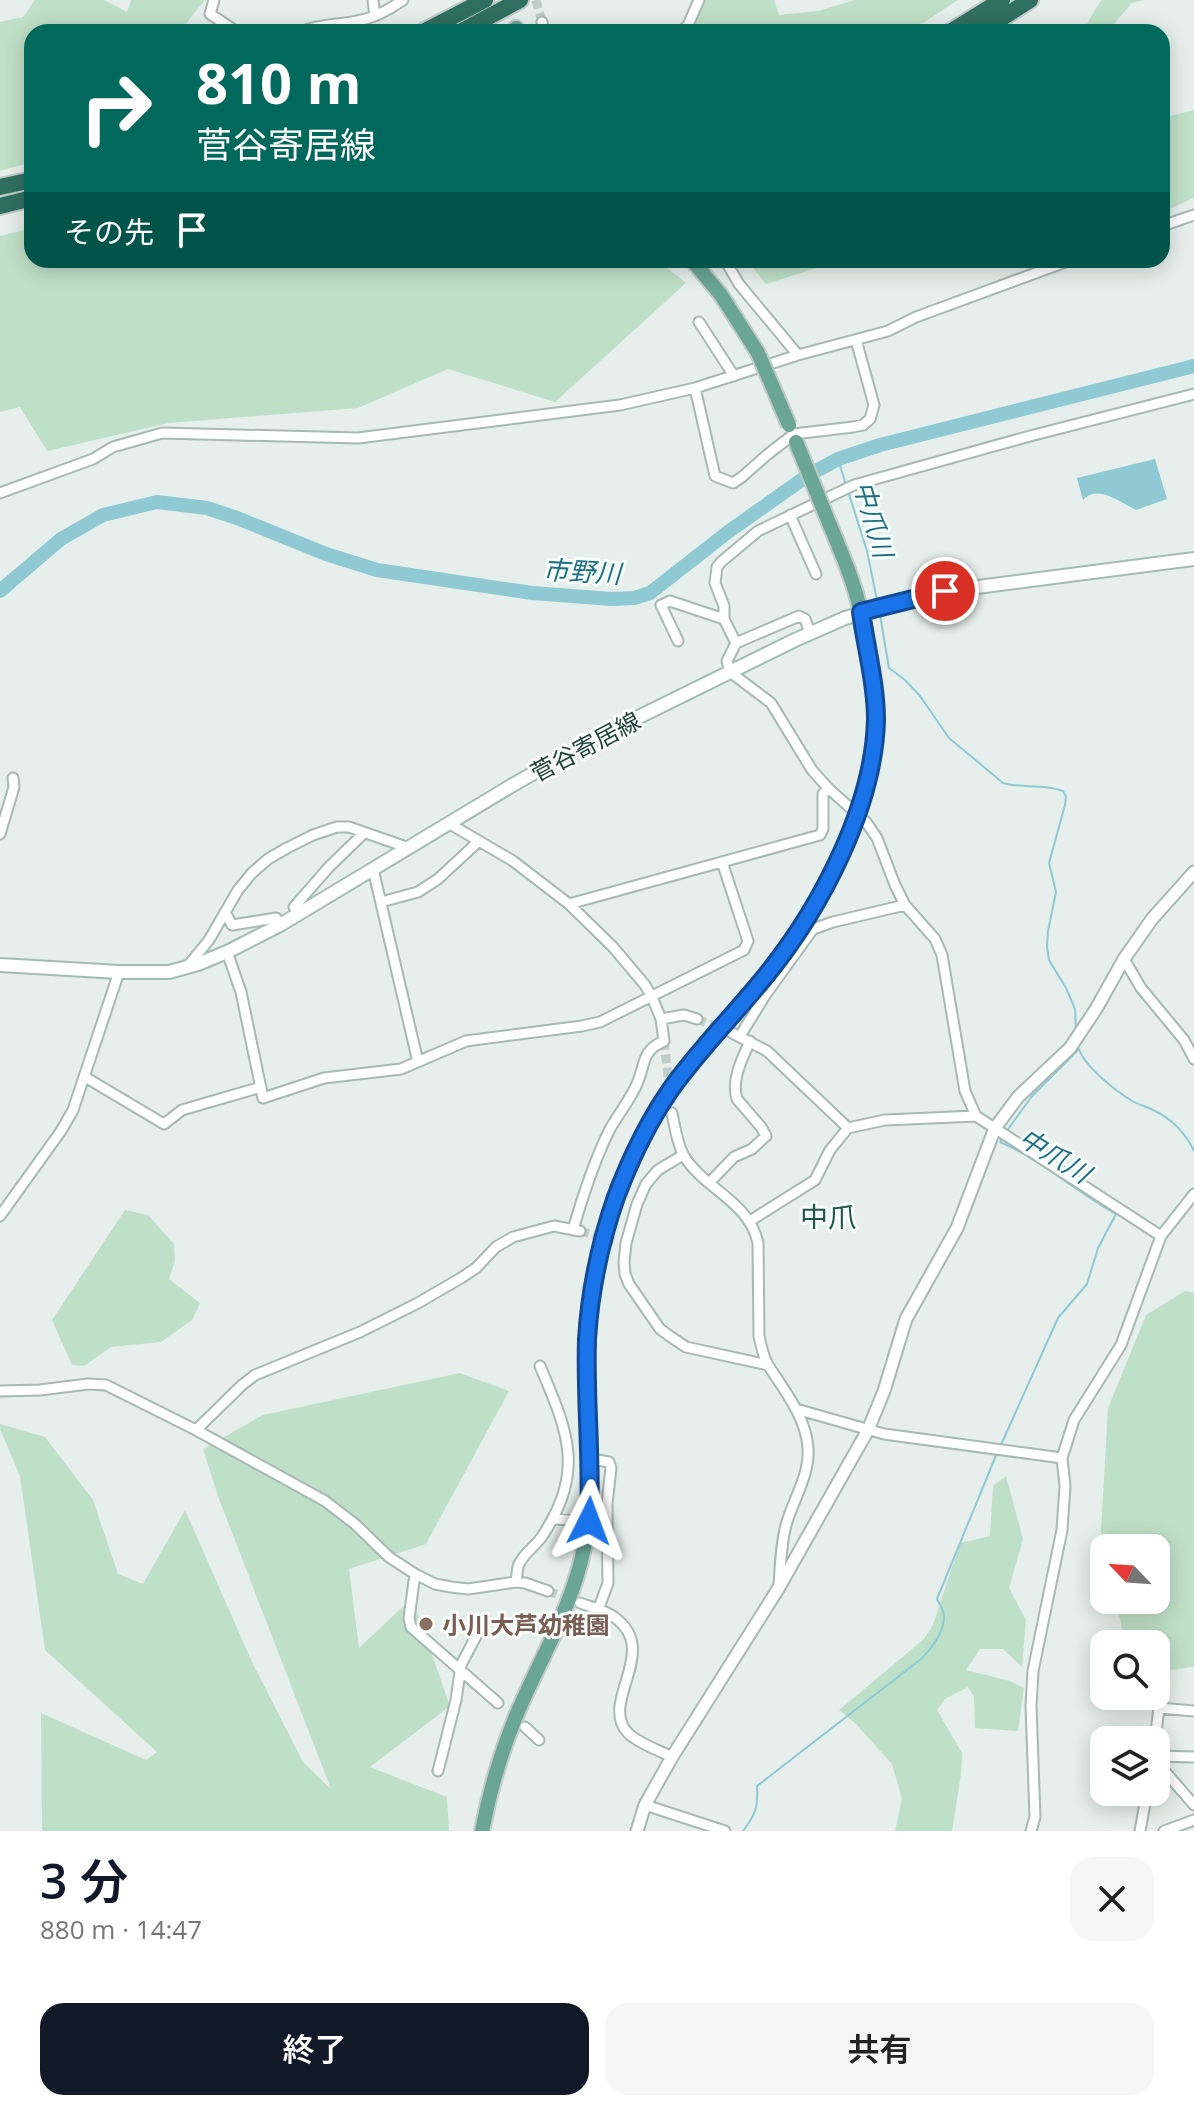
<!DOCTYPE html>
<html lang="ja">
<head>
<meta charset="utf-8">
<style>
	:root { --surface:#fff; --page:#f6f6f6; --text:#222; --muted:#767676; --accent:#111827 }
	body { margin:0; font-family:"Open Sans","Noto Sans JP",sans-serif; background:var(--page); color:var(--text); height:100vh; display:flex; flex-direction:column; font-size:30px; white-space:nowrap }
	* { box-sizing:border-box; margin:0 }
	p { font-size:26px; color:var(--muted) }
	.icon { flex:none; width:44px; height:44px; fill:none; stroke:currentColor; stroke-width:2; stroke-linecap:round; stroke-linejoin:round }
	.map { position:relative; height:1831px; overflow:hidden }
	.sheet { display:flex; flex-direction:column; background:var(--surface); flex:1 }
	.sheet>* { flex:none }
	.hud { position:absolute; left:24px; top:24px; width:1146px; height:244px; border-radius:24px; box-shadow:0 4px 20px #0003; background:#00695c; color:#fff; overflow:hidden }
	.needle { width:52px; rotate:295deg }
	.buttons { position:absolute; left:1090px; top:1534px; display:grid; gap:16px }
	.buttons a { display:grid; place-items:center; width:80px; height:80px; border-radius:16px; background:var(--surface); box-shadow:0 4px 20px #0003; font-size:40px }
	.pin { position:absolute; display:grid; place-items:center; width:68px; height:68px; color:#fff; margin:-34px; border:4px solid #fff; border-radius:50%; box-shadow:0 2px 8px #0007 }
	.me { position:absolute; width:88px; margin:-44px; rotate:3deg; stroke-linejoin:round; filter:drop-shadow(0 0 6px #0008) }
	.turn { display:flex; align-items:center; gap:28px; height:168px; padding:0 40px; font-size:36px }
	.turn .icon { width:104px; height:104px; stroke-width:2.5 }
	.turn b { display:block; font-size:56px; line-height:68px }
	.then { display:flex; align-items:center; height:76px; padding:0 40px; background:#0003; gap:16px; font-size:30px }
	.round { display:grid; place-items:center; flex:none; width:84px; height:84px; border-radius:24px; background:var(--page) }
	.headline { display:flex; align-items:center; justify-content:space-between; height:136px; padding:0 40px }
	h1 { font-size:48px; font-weight:600; line-height:60px; color:var(--accent) }
	.button { display:flex; gap:16px; margin-top:auto; padding:16px 40px }
	.button a { flex:1; height:92px; border-radius:24px; background:var(--accent); color:#fff; font-size:32px; font-weight:600; line-height:92px; text-align:center }
	.button a+a { background:var(--page); color:var(--text) }
	.map>svg:first-child { display:block }
	.green { fill:#bfe0c8 }
	.water { fill:#8ec9d4 }
	.lines { fill:none; stroke-linecap:round; stroke-linejoin:round }
	.stream { stroke:#8ec9d4; stroke-width:2 }
	.river { stroke:#8ec9d4; stroke-width:14 }
	.minor-tunnel { stroke:#bfccc8; stroke-width:9; stroke-dasharray:9 4.5; stroke-linecap:butt }
	.minor-casing { stroke:#a8b8b2; stroke-width:13 }
	.tertiary-casing { stroke:#a8b8b2; stroke-width:15 }
	.secondary-casing { stroke:#a4bbb3; stroke-width:16 }
	.primary-casing { stroke:#c2cac8; stroke-width:18 }
	.motorway-casing { stroke:#c2cac8; stroke-width:20 }
	.minor { stroke:#fff; stroke-width:9 }
	.tertiary { stroke:#fff; stroke-width:11 }
	.secondary { stroke:#fff; stroke-width:12 }
	.primary { stroke:#6aa596; stroke-width:14 }
	.motorway { stroke:#2f6f62; stroke-width:16 }
	.primary-bridge-casing { stroke:#c2cac8; stroke-width:18; stroke-linecap:butt }
	.primary-bridge { stroke:#6aa596; stroke-width:14 }
	.route-casing { stroke:#114b97; stroke-width:20 }
	.route { stroke:#1a73e8; stroke-width:14 }
	.education-dot { fill:#8d6e63; stroke:#f7fbf9; stroke-width:3 }
	.labels { text-anchor:middle; dominant-baseline:central; stroke-width:6; stroke-linejoin:round; paint-order:stroke }
	.street-label { font-size:24px; fill:#24423a; stroke:#f7fbf9 }
	.education-label { font-size:24px; font-weight:bold; fill:#785e54; stroke:#f7fbf9; text-anchor:start }
	.water-label { font-size:26px; font-style:italic; fill:#1c6f80; stroke:#f7fbf9 }
	.quarter-label { font-size:28px; fill:#1f5548; stroke:#f7fbf9 }
</style>
</head>
<body>
<div class="map">
<svg width="1194" height="1831" viewBox="0 0 1194 1831">
	<rect width="100%" height="100%" fill="#e6efeb"/>
	<path class="green" d="M35 0H104L127 12 131 0H205L185 25 167 32H32V162L0 171V22L23 17Z
		M705 0H774L779 15 818 11 855 0H958L923 23 901 32H689Z
		M1101 0H1144L1132 3 1107 32H1082Z
		M1194 110V198L1162 212V118Z
		M32 228V260H657L686 283 555 402 448 369 358 408 169 423 47 451 20 407 0 412V236Z
		M747 260H842L766 284Z
		M125 1210 148 1215 174 1244 175 1261 169 1279 200 1303 192 1320 161 1342 111 1347 84 1366 72 1365 52 1320Z
		M1185 1291 1194 1293V1667L1156 1672V1644H1125L1116 1600H1156V1548H1104L1101 1531 1108 1408 1146 1315Z
		M460 1373 509 1391 426 1544 349 1569 359 1648 412 1598 450 1706 370 1767 447 1797 449 1831H42L41 1713 146 1760 157 1752 45 1650 20 1476 0 1429V1424L45 1437 93 1500 118 1574 143 1584 185 1510 252 1662 303 1762 331 1789 219 1499 203 1449 263 1415Z
		M1006 1476 1023 1539 1009 1588 1026 1620 1022 1667 1003 1649H980L966 1670 1010 1681 1024 1688 1018 1731 975 1728 974 1697 968 1687 945 1699 937 1710 962 1753 961 1774 952 1831H895L902 1799 892 1764 856 1724 839 1710 924 1639 933 1625 960 1543 990 1536 993 1486Z"/>
	<path class="water" d="M1155 459 1167 499 1136 510C1119 502 1098 484 1083 500L1077 478Z"/>
	<g class="lines">
		<path class="stream" d="M838 459 846 485
			M848 491 867 551 878 605
			M880 615 889 668 905 680 920 696 949 738 1003 783C1022 789 1044 783 1063 791L1066 797 1065 805 1049 863 1056 892 1048 931 1047 947 1049 960 1066 988 1075 1009 1076 1031
			M1079 1049C1085 1067 1116 1091 1132 1101 1139 1105 1148 1107 1155 1111 1171 1118 1187 1135 1194 1151
			M1006 1132 1032 1096 1079 1049
			M1000 1447 1058 1318 1087 1284 1098 1248 1116 1214C1076 1192 1042 1160 1000 1142L1003 1137
			M743 1831C756 1814 758 1807 757 1786L921 1659C932 1648 948 1628 943 1611 942 1607 939 1603 937 1599L997 1453"/>
		<path class="river" d="M0 591 61 539 103 515 157 502 207 508 237 518 326 554 377 570 532 593 612 599 634 598 650 593 728 532 807 476 838 459 880 445 1194 366"/>
		<path class="minor-tunnel" d="M536 0 542 22
			M697 1019 723 1029
			M664 1041 672 1113
			M580 1231 614 1241
			M548 1591 580 1603"/>
		<g class="minor-casing">
			<path id="minor" d="M214 0 210 14 237 32
				M373 0 375 16
				M542 22 544 32
				M300 32C318 24 337 25 357 21 374 18 389 10 403 0
				M681 32 688 25 699 0
				M1162 226 1194 215
				M725 260 739 284 798 355
				M699 322 734 376
				M695 388 715 476 733 483 742 477 768 454 794 434 853 427 863 425 870 419 874 405 856 340
				M0 493 93 459 113 447 162 433 358 438 620 405 695 388 798 355 888 331 916 317 1071 260
				M790 515 816 574
				M678 641 661 605 670 601 724 619
				M736 643 799 616 805 619 810 633
				M450 824 513 861 569 904 613 947 645 985 652 997 661 1019 664 1041C640 1051 646 1066 636 1086 629 1101 618 1115 610 1129 594 1161 583 1195 573 1230
				M0 834 14 787 13 778
				M373 869 418 1062
				M381 902 418 892 438 879 479 841
				M569 904 820 835 823 829V794L828 788
				M225 912 232 925 276 918 280 925
				M298 914 294 907 329 867 364 833
				M227 952 241 992 263 1098 324 1078 401 1069 466 1041 582 1026 600 1022 744 950 748 941 722 862
				M1124 959 1141 988 1184 1040 1194 1059
				M187 967 209 940 238 890 252 873 268 859 287 848 313 835 337 827H349L409 848
				M661 1019 684 1015 697 1019
				M732 1033 767 1051 848 1128
				M740 1036 766 994 813 929 833 922 905 905
				M85 1077 164 1124 182 1110 261 1087
				M672 1113C675 1127 677 1144 684 1156 705 1190 749 1201 758 1243L759 1336C761 1346 763 1356 768 1365 784 1390 806 1417 808 1448 810 1475 793 1500 786 1525 781 1545 780 1566 779 1587
				M683 1155 658 1170 646 1184 637 1204 626 1243 624 1262 625 1274 629 1284 660 1329 671 1337 686 1347 768 1365
				M709 1183 734 1157 752 1149 766 1136 761 1127 737 1099C731 1080 742 1059 750 1041
				M0 1216 61 1131 73 1110 119 972
				M750 1221 815 1180 830 1150 848 1128 885 1120 976 1116
				M1161 1236 976 1116 965 1091 942 955 935 939 905 905 895 885 877 838 866 822 828 788 812 770 771 703 730 672 727 661 736 643 724 619V606L715 583 717 567 721 562 758 531 854 485 1030 436 1194 394
				M0 1391 40 1390 88 1384 106 1385 196 1430 325 1501 355 1524 389 1557 415 1574 435 1584 451 1587 468 1589 516 1582 525 1583 548 1591
				M796 1409 884 1434 1062 1458
				M196 1430 242 1385 255 1375 360 1332 418 1303 461 1278 476 1268 496 1247 513 1237 554 1226 580 1231
				M591 1459 609 1462 611 1468 607 1504 608 1583 598 1610
				M553 1519 589 1521
				M415 1574 409 1618 411 1627 498 1703
				M516 1582C517 1577 517 1568 519 1564 524 1553 537 1545 543 1535 585 1470 568 1432 540 1366
				M580 1603C591 1607 605 1610 614 1617 662 1651 598 1702 628 1733 639 1744 659 1750 672 1757
				M525 1727 539 1740
				M1155 1740 1159 1708 1194 1711
				M1156 1756 1194 1757
				M1156 1761 1194 1805
				M438 1771 456 1700 461 1665 485 1619
				M645 1805 725 1831
				M1031 1831 1035 1817 1031 1706 1033 1671 1062 1530 1065 1486 1062 1458 1074 1420 1121 1345 1161 1236 1194 1194
				M1140 1831 1147 1792
				M1164 1831 1194 1820"/>
		</g>
		<g class="tertiary-casing">
			<path id="tertiary" d="M637 1831 645 1805 672 1757 778 1589 868 1430 884 1391 906 1319 957 1228 995 1128 1018 1097 1070 1048 1096 1009 1124 959 1152 919 1194 872"/>
		</g>
		<g class="secondary-casing">
			<path id="secondary" d="M0 965 119 972H169L198 964 227 952 280 925 511 786 586 743 795 640 845 618 931 593 1194 559"/>
		</g>
		<g class="primary-casing">
			<path id="primary" d="M516 28 518 32
				M692 260 721 295 758 353
				M482 1831C489 1794 500 1756 514 1721 537 1664 572 1609 584 1548 598 1480 585 1410 587 1341 589 1293 600 1246 615 1201 628 1163 650 1117 674 1086 699 1054 726 1023 752 992 814 918 871 821 875 722 877 691 868 640 860 609 852 574 836 541 823 508"/>
		</g>
		<g class="motorway-casing">
			<path id="motorway" d="M423 32 485 0
				M460 32 520 0
				M950 32 1002 0
				M980 32 1030 0
				M0 187 32 180
				M0 206 32 198"/>
		</g>
		<use href="#minor" class="minor"/>
		<use href="#tertiary" class="tertiary"/>
		<use href="#secondary" class="secondary"/>
		<use href="#primary" class="primary"/>
		<use href="#motorway" class="motorway"/>
		<g class="primary-bridge-casing">
			<path id="primary-bridge" d="M758 353 789 425
				M796 442 823 508"/>
		</g>
		<use href="#primary-bridge" class="primary-bridge"/>
	</g>
	<g class="lines">
		<g class="route-casing">
			<path id="route" d="M589 1521C592 1460 585 1400 587 1339 590 1291 600 1243 616 1197 630 1160 648 1122 671 1089 700 1048 737 1012 768 973 821 907 874 806 876 720 876 684 866 648 861 612L945 591"/>
		</g>
		<use href="#route" class="route"/>
	</g>
	<circle class="education-dot" cx="426" cy="1624" r="8"/>
	<g class="labels">
		<g class="street-label">
			<text transform="translate(585 746) rotate(-28)">菅谷寄居線</text>
		</g>
		<g class="education-label">
			<text x="442" y="1624">小川大芦幼稚園</text>
		</g>
		<g class="water-label">
			<text transform="translate(874 519) rotate(74)">中爪川</text>
			<text transform="translate(582 571) rotate(3)">市野川</text>
			<text transform="translate(1055 1155) rotate(32)">中爪川</text>
		</g>
		<g class="quarter-label">
			<text x="828" y="1216">中爪</text>
		</g>
	</g>
</svg>
<div class="buttons">
<a><svg class="needle" viewBox="-14 -14 28 28"><path d="M0-13l5 13h-10z" fill="#e53935"/><path d="M0 13l5-13h-10z" fill="#767676"/></svg></a>
<a><svg class="icon" aria-label="search" viewBox="0 0 24 24"><circle cx="10" cy="10" r="6"/><path d="M15 15l6 6"/></svg></a>
<a><svg class="icon" aria-label="layers" viewBox="0 0 24 24"><path d="M12 4l9 5-9 5-9-5zM3 14l9 5 9-5"/></svg></a>
</div>
<div class="pin" style="left:945px;top:591px;background:#d93025"><svg class="icon" aria-label="arrive" viewBox="0 0 24 24"><path d="M6 21V4h12l-3 4 3 4H6"/></svg></div>
<svg class="me" style="left:589px;top:1521px" viewBox="-20 -20 40 40"><path d="M0-17L14 15 0 8-14 15z" fill="#1a73e8" stroke="#fff" stroke-width="4"/></svg>
<div class="hud">
<div class="turn"><svg class="icon" aria-label="right" viewBox="0 0 24 24"><path d="M7 20v-9h11M14 6l5 5-5 5"/></svg><div><b>810 m</b>菅谷寄居線</div></div>
<div class="then">その先<svg class="icon" aria-label="arrive" viewBox="0 0 24 24"><path d="M6 21V4h12l-3 4 3 4H6"/></svg></div>
</div>
</div>
<section class="sheet">
<div class="headline"><div><h1>3 分</h1><p>880 m · 14:47</p></div><a class="round"><svg class="icon" aria-label="close" viewBox="0 0 24 24"><path d="M6 6l12 12M18 6L6 18"/></svg></a></div>
<div class="button"><a>終了</a><a>共有</a></div>
</section>
</body>
</html>
